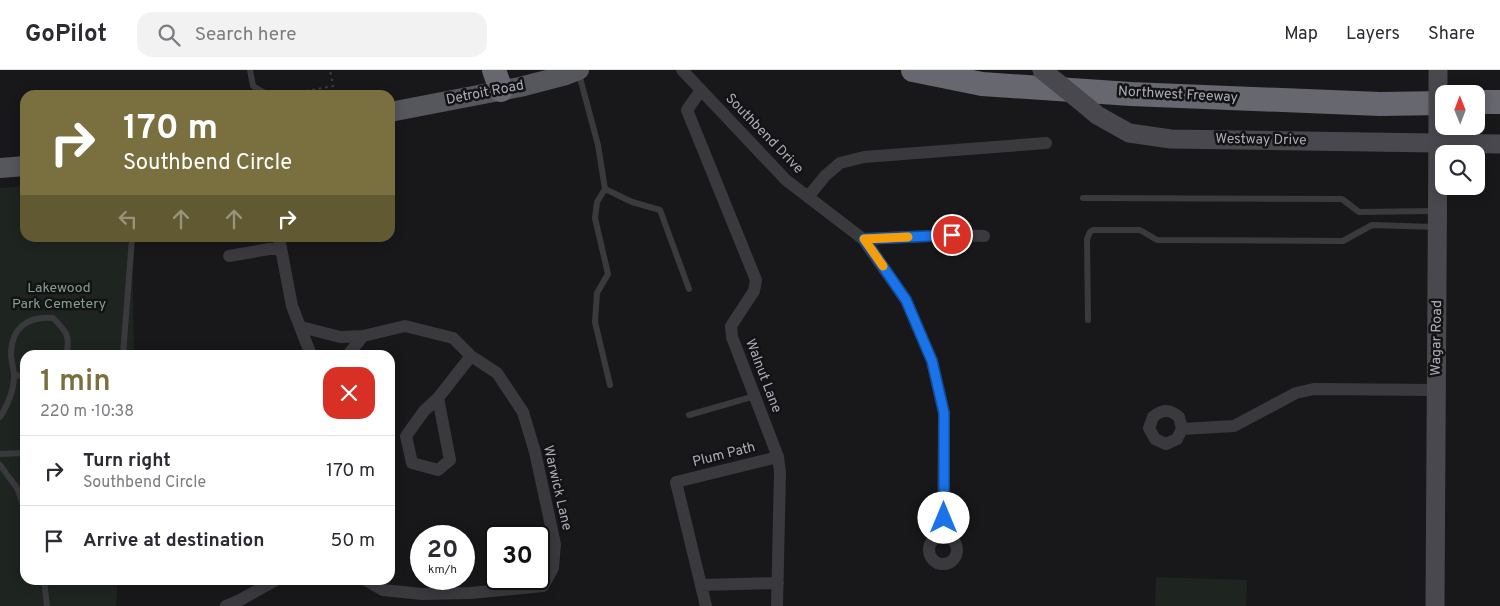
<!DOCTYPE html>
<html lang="en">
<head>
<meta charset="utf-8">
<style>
	:root { --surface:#fff; --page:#f2f2f3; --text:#2b2b33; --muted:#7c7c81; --line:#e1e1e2; --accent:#7a703f }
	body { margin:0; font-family:Overpass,sans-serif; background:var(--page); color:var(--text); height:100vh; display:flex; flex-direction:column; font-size:19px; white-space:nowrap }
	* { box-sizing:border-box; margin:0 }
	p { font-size:16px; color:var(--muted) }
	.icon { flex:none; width:28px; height:28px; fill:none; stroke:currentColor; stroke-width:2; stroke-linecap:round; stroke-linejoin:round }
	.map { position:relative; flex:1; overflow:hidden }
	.drawer { position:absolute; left:20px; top:280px; width:375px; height:235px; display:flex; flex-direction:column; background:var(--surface); border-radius:15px; box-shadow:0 2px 12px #0003 }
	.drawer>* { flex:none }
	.banner { position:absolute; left:20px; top:20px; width:375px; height:152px; border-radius:15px; box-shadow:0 2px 12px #0003; background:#7a703f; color:#fff; overflow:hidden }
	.needle { width:32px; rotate:359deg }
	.controls { position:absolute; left:1435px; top:15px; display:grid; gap:10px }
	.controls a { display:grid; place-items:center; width:50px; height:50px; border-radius:10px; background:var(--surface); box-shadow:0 2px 12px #0003; font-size:25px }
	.speed { position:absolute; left:410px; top:455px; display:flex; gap:10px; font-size:25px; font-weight:700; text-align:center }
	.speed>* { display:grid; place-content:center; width:65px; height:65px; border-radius:50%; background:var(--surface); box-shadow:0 2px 12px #0003; line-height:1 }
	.speed small { font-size:12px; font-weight:400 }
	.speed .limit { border:2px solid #111; border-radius:8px; background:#fff; color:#111 }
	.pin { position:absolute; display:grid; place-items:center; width:42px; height:42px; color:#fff; margin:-21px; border:2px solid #fff; border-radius:50%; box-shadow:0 1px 5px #0007 }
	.me { position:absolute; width:55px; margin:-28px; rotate:0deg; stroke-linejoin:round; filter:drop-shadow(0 0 4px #0008) }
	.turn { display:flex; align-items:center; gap:18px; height:105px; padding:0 20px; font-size:22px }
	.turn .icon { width:65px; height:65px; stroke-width:2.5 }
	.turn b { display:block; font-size:35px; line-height:42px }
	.lanes { display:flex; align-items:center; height:48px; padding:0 20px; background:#0003; justify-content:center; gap:25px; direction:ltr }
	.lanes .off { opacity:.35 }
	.round { display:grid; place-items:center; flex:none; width:52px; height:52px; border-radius:15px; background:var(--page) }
	.overview { display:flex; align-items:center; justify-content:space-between; height:85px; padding:0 20px }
	h1 { font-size:30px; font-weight:600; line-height:38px; color:var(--accent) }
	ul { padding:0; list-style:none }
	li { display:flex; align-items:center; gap:15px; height:70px; padding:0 20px; border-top:1px solid var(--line) }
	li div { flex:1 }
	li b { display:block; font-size:19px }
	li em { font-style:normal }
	header { display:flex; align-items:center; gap:30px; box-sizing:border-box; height:70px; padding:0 25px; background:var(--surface); border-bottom:1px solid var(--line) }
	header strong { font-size:24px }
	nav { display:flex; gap:28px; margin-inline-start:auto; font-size:18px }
	.search { width:350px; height:45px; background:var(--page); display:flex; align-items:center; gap:12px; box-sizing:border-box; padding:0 18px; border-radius:15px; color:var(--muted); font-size:19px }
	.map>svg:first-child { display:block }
	.green { fill:#1e2420 }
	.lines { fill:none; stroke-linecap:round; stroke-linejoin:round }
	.path { stroke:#404045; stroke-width:2; stroke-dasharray:2.5 4; stroke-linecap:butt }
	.service { stroke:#3a393e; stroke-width:6 }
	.minor { stroke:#3a393e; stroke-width:12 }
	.secondary { stroke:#48484e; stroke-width:19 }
	.primary { stroke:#56565d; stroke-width:20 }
	.motorway { stroke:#66676f; stroke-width:24 }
	.secondary-bridge { stroke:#48484e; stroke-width:19 }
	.route-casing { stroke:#114b97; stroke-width:12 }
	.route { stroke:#1a73e8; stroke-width:9 }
	.slow { stroke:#f59e0b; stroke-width:9 }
	.labels { text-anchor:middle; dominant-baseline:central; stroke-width:5; stroke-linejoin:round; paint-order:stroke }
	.street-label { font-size:14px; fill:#acadb8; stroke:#131315 }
	.park-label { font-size:14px; fill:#85a08c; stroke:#131315 }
</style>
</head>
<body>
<header>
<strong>GoPilot</strong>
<div class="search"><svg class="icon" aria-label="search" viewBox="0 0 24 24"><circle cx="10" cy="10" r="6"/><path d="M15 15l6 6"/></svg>Search here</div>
<nav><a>Map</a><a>Layers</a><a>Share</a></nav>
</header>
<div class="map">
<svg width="1500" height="536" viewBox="0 0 1500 536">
	<rect width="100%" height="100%" fill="#18181a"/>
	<path class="green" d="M25 116V168H132L134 285H25V510H118L116 536H0V118Z
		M1156 507 1247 510 1246 536H1155Z"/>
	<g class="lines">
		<path class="path" d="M306 21 333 16 330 0"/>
		<path class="service" d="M250 0 253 16 268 25
			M579 4 598 75 605 119 597 132 595 148 608 204 597 223 595 252 610 315
			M605 119 632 132 660 140 689 219
			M1083 128 1342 129 1359 142 1434 141
			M1088 250 1087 169 1090 162 1093 160H1140L1157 170 1343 171 1372 155 1434 157
			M123 285 132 168
			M14 305 25 306
			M689 345 755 326
			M0 347C7 336 14 320 14 306 14 299 11 291 11 283 12 257 28 246 53 248 66 261 71 266 66 285
			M0 384 25 383
			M0 395 17 418 25 440
			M44 510 47 536"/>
		<path class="minor" d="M682 0 786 110 863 169 906 230 932 291 944 343 943 466
			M701 20 687 40 756 210 754 221 731 256 732 267 778 387 780 402 777 536
			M808 127 825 106 840 93 864 87 1046 73
			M279 168 292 236 311 285
			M863 169 953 165 984 166
			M229 186 281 177
			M301 257 340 267 363 266
			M348 285 363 266 405 256 453 268 471 286 497 303 523 342 535 382 555 474 553 498 543 516 470 523 422 524 383 520 366 510
			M438 328 424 341 406 366 412 393 438 400 450 390 438 328 471 286
			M1182 359 1179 347C1170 339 1162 339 1153 347L1149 358 1155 369 1166 374 1177 369 1182 359 1234 356 1296 323 1314 319 1436 320
			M929 480a14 14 0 1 1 28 0a14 14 0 1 1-28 0Z
			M701 515 778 513
			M226 536 240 530 276 510
			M706 536 676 412 778 387"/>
		<path class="secondary" d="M1090 39 1097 45 1129 63 1171 69 1500 74
			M1435 536 1438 51"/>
		<path class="primary" d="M390 42 520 17 566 5 579 0
			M0 98 25 96"/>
		<path class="motorway" d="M494 0 501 20
			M913 0 982 14 1131 24 1380 34 1444 33
			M1476 32H1500"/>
		<path class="secondary-bridge" d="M1042 0 1090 39
			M1438 0V51"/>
	</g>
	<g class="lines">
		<g class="route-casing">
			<path id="route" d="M944 448V343L932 291 906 230 864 169 952 165"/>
		</g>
		<use href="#route" class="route"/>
		<path class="slow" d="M883 196 864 169 908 167"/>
	</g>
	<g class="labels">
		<g class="street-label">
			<text transform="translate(485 23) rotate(-11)">Detroit Road</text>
			<text transform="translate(1178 25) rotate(3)">Northwest Freeway</text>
			<text transform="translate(764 64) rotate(46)">Southbend Drive</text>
			<text transform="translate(1261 70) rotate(1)">Westway Drive</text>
			<text transform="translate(1437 268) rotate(-89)">Wagar Road</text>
			<text transform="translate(763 306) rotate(69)">Walnut Lane</text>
			<text transform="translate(724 385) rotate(-14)">Plum Path</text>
			<text transform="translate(557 418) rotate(77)">Warwick Lane</text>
		</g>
		<g class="park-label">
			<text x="59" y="218">Lakewood<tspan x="59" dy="16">Park Cemetery</tspan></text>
		</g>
	</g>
</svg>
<div class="controls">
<a><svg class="needle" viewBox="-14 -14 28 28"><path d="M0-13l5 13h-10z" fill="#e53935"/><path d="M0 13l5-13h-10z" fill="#7c7c81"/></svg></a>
<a><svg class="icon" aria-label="search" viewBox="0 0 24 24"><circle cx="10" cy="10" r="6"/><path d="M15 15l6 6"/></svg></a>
</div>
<div class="speed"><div>20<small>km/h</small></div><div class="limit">30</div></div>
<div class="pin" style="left:952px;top:165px;background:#d93025"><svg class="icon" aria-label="arrive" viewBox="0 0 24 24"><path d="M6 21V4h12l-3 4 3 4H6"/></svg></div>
<svg class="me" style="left:944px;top:448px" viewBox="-20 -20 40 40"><circle r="19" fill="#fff"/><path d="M0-13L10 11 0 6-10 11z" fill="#1a73e8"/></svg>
<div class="banner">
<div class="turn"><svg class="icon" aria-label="right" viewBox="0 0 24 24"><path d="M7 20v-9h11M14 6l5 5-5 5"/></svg><div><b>170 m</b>Southbend Circle</div></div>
<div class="lanes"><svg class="icon off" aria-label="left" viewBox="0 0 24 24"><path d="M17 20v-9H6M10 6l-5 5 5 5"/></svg><svg class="icon off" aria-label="ahead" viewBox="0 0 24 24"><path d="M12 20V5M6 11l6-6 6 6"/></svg><svg class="icon off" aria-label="ahead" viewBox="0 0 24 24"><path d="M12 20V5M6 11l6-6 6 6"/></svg><svg class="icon" aria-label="right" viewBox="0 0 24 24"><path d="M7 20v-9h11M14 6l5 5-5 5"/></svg></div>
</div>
<section class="drawer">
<div class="overview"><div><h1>1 min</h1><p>220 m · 10:38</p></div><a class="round" style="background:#d93025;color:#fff"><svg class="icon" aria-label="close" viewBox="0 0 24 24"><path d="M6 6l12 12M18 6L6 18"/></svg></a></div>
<ul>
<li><svg class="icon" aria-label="right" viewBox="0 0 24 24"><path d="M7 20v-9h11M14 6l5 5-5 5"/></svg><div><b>Turn right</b><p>Southbend Circle</p></div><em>170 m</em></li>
<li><svg class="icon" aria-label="arrive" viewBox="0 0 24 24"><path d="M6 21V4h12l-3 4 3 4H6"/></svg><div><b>Arrive at destination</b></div><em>50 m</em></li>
</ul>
</section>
</div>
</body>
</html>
